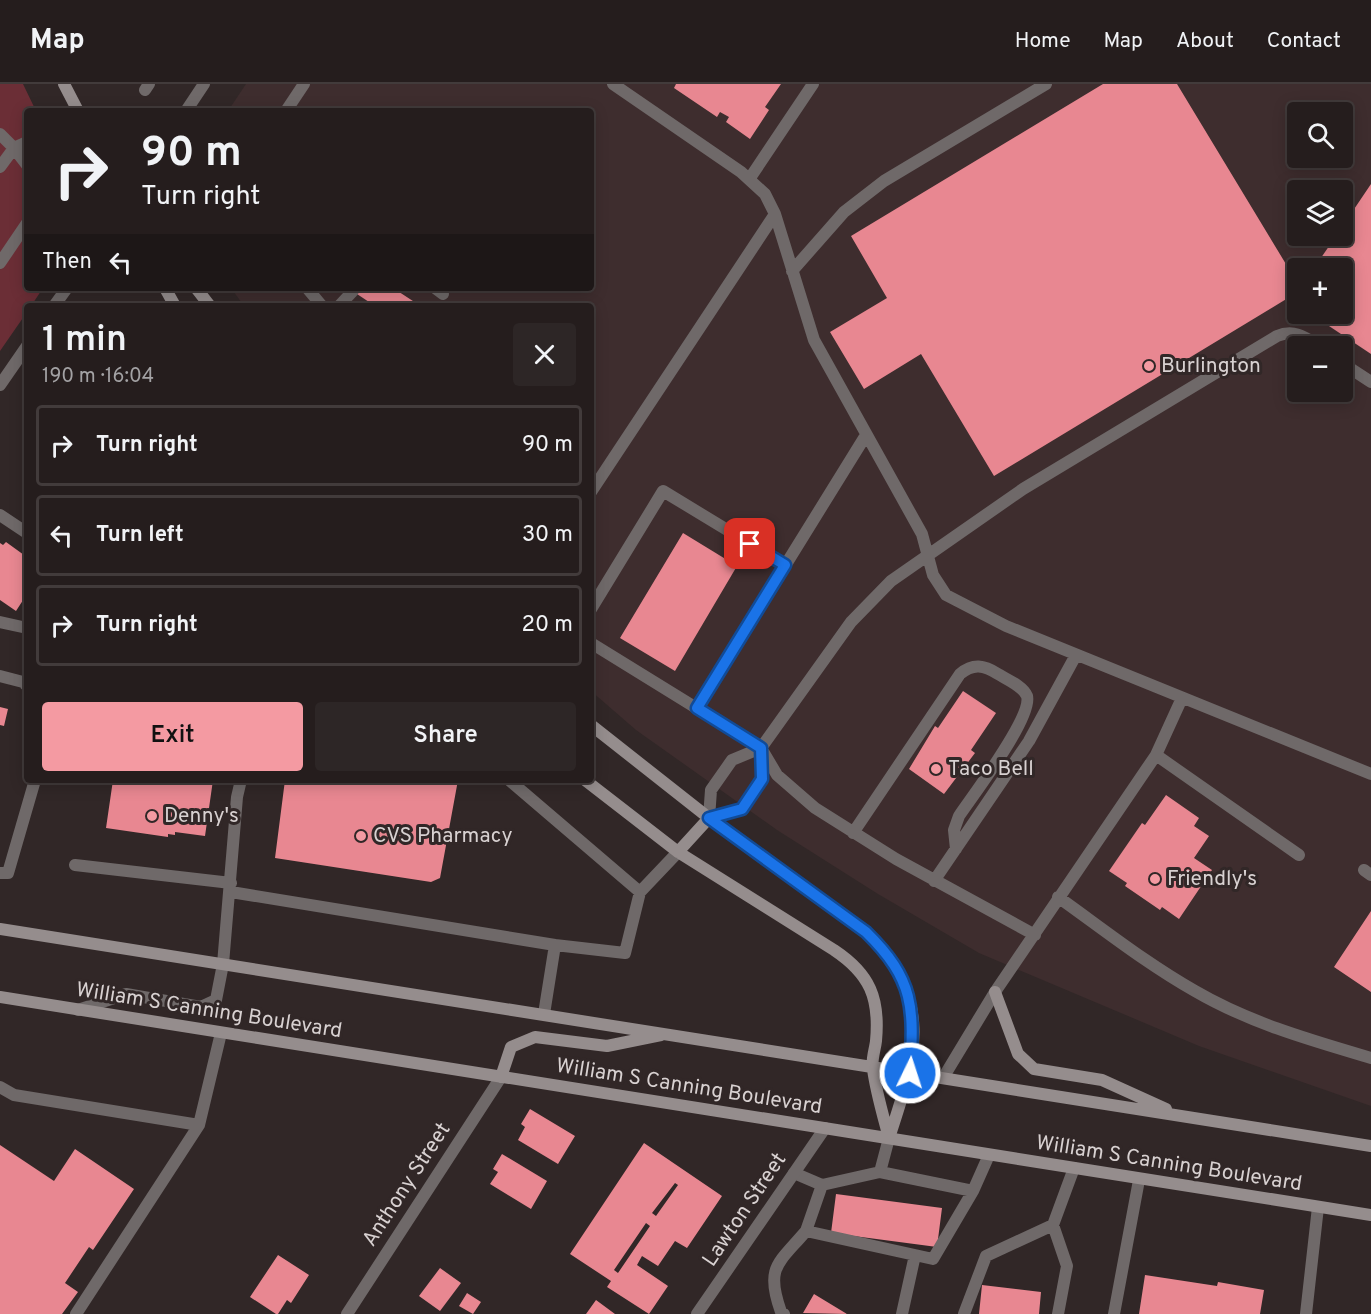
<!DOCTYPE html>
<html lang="en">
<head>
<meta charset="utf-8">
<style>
	:root { --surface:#251d1d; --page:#2d2626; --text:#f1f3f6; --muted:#a3a2a4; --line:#423b3b; --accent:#f49aa2 }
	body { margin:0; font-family:Overpass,sans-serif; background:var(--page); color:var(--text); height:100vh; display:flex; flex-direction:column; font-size:22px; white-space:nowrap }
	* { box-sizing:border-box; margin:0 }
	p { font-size:20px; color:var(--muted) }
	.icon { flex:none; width:33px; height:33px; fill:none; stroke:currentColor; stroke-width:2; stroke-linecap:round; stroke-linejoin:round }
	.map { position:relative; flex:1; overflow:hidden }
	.side { position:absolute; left:24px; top:219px; width:570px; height:480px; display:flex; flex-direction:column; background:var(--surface); border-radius:6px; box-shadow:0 3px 15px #0003,0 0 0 2px var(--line) }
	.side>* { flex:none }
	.banner { position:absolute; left:24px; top:24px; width:570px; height:183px; border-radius:6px; box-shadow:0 3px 15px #0003,0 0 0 2px var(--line); background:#251d1d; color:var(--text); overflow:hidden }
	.buttons { position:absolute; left:1287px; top:18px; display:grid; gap:12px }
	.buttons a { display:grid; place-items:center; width:66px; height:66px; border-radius:6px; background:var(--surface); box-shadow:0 3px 15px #0003,0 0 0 2px var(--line); font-size:30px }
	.pin { position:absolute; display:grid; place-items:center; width:51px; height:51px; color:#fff; margin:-26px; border-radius:12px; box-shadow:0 3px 9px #0006 }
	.me { position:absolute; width:66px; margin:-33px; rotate:4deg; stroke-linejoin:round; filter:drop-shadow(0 0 4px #0008) }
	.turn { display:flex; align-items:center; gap:21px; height:126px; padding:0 18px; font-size:27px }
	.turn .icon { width:78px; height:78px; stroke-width:2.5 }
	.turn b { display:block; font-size:42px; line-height:51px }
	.then { display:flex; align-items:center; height:57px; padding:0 18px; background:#0003; gap:12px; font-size:22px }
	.round { display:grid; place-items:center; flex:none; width:63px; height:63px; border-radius:6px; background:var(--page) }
	.summary { display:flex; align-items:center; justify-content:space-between; height:102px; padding:0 18px }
	h1 { font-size:36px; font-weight:600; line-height:45px }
	.button { display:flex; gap:12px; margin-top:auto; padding:12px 18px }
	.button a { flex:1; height:69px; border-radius:6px; background:var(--accent); color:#111; font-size:24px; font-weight:600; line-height:69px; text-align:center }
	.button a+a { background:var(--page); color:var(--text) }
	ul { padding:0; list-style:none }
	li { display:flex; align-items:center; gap:18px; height:81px; margin:0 12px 9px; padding:0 6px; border:3px solid var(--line); border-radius:6px }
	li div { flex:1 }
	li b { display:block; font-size:22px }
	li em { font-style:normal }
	header { display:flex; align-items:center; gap:36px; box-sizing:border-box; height:84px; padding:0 30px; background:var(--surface); border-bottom:2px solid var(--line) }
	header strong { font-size:28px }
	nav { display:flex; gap:33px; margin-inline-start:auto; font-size:21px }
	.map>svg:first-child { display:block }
	.built { fill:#3e2d2e; fill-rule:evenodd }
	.green { fill:#6b2e36 }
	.building { fill:#e88791; fill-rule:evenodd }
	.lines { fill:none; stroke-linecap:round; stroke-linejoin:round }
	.service { stroke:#6f6969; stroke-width:12 }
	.minor { stroke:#6f6969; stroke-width:12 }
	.tertiary { stroke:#6f6969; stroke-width:12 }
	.secondary { stroke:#958d8d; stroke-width:12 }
	.route-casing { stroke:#114b97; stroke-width:15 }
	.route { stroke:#1a73e8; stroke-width:10 }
	.poi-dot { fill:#f49aa2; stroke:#312727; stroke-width:2 }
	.labels { text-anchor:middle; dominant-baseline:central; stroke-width:6; stroke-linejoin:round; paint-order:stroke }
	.poi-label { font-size:21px; fill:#d8d1d1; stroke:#312727; text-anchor:start }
	.street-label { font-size:21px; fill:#d8d1d1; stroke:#312727 }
</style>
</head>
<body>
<header>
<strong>Map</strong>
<nav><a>Home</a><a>Map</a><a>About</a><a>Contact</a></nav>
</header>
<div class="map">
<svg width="1371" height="1230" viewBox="0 0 1371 1230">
	<rect width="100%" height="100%" fill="#312727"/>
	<path class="built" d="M246 0H1371V1022L1199 962 979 869 878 810 777 746 636 646 591 607V222H244L231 204H591V27H228ZM1298 28H1342V74H1298ZM1298 106H1342V152H1298ZM1298 184H1342V230H1298ZM1298 262H1342V308H1298Z"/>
	<path class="green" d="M0 0H23L36 27H27V204H43L31 222H27V228L0 267Z"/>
	<path class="building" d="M676 0H781L765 23 769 26 750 55 726 38 729 33 720 28 717 33 674 4Z
		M1103 0H1177L1298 200V220L1288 214 994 392 921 270 864 305 830 248 887 214 851 152Z
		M1371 100V270L1311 230H1342V184H1314L1336 152H1342V143Z
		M348 204H393L416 219 414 222H375Z
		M683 449 737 482 675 587 620 554Z
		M6 458 24 471 22 474 27 477V510L16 527 0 516V459L3 461Z
		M963 607 996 629 971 666 975 669 944 710 909 685 935 642 938 644Z
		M0 623 8 625 4 642 0 641Z
		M113 696H213L205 752 175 748V751L168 750V753L106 744Z
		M285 696H458L440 794 431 798 275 774Z
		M1166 711 1199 734 1194 742 1209 752 1194 774 1212 786 1179 835 1162 823 1160 826 1125 802 1127 799 1109 787 1142 739 1145 741Z
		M1371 827V908L1334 883Z
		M530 1025 575 1052 558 1080 518 1056 525 1043 521 1040Z
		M644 1059 722 1112 687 1164 675 1157 658 1182 642 1172 637 1181 668 1202 649 1230 607 1203 611 1197 570 1170ZM675 1099 678 1101 656 1132 652 1129ZM646 1139 650 1142 618 1189 614 1186Z
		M0 1061 54 1097 75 1065 134 1105 93 1166 89 1163 65 1199 78 1208 62 1230H0Z
		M502 1070 547 1097 531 1125 490 1100 498 1088 493 1085Z
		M836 1110 942 1124 937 1163 831 1149Z
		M278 1171 309 1191 291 1219 287 1216 278 1230H276L250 1213Z
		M440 1184 461 1199 440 1227 419 1212Z
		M1145 1191 1217 1202 1218 1198 1264 1206 1260 1230H1139Z
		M982 1201 1041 1208 1039 1230H979Z
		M467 1209 481 1218 473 1230 459 1222Z
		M814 1210 847 1230 803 1229Z
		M596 1216 615 1230H586Z"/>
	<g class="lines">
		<path class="service" d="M613 0 741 88 765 110 775 130 814 256 922 450 933 491 946 511 1006 542 1371 690
			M145 6 149 0
			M286 27 304 0
			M0 50 14 64 27 58
			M0 83 14 64 27 81
			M750 94 813 0
			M0 179 27 139
			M792 187 844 128 884 97 1046 0
			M307 204 322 222
			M435 204 443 210
			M339 222 353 207
			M1342 279 1371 298
			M591 408 775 130
			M0 431 27 449
			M591 525 663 407 785 481
			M0 538 27 544
			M591 559 761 664 777 691 815 724 896 775 1035 851
			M0 592 23 598 27 602
			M697 624 866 351
			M761 664V695L742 725 709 734 711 706 732 676 761 664 851 538 891 497 1023 405 1277 252C1294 245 1305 253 1319 262
			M1156 671 1299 771
			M509 696 640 808
			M853 749 960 590C973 579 984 581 998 590 1006 595 1023 602 1027 612 1033 633 973 711 959 732L954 746 956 765
			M75 781 231 799
			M1364 786 1371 791
			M0 789H8L35 696
			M934 797 1029 657 1076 571
			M231 808 555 861 544 930
			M1058 813C1103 845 1147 880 1195 907 1250 939 1310 956 1371 974
			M555 861 625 869 640 808 678 768
			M78 926 126 910 201 923 216 916 223 880 237 713 241 696
			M943 994 995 908 1156 671 1182 614
			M0 1003 14 1011 199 1041
			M880 1088 889 1054
			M794 1089 822 1101 880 1088 973 1107 989 1071
			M822 1101 806 1147 933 1175 973 1107
			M76 1230 199 1041 221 949
			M784 1230 781 1228C765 1183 778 1180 806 1147
			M902 1230 915 1171
			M964 1230 986 1172 1053 1141
			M1058 1230 1067 1182 1053 1141 1074 1084
			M1114 1230 1139 1096
			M1306 1230 1318 1123"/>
		<path class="minor" d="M347 1230 501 993
			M697 1230 825 1044"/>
		<path class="tertiary" d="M186 27 204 0
			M54 222 67 204
			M0 301 27 262"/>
		<path class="secondary" d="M64 0 78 27
			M165 204 175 222
			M196 204 210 222
			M591 641 709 734 866 848C935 917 916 972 889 1054
			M585 696 678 768 834 866C870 890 880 914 876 957 875 966 871 976 873 985 876 1008 883 1031 889 1054
			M678 768 709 734
			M0 845 1371 1062
			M995 908 1018 970 1034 985 1102 996 1166 1025
			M0 913 1371 1131
			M501 993 511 963 535 953 607 962 661 951"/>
	</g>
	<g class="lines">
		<g class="route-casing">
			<path id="route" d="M750 460 785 481 697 624 761 664 762 695 742 725 709 734 866 848C915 896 914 924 910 989"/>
		</g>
		<use href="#route" class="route"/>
	</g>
	<g class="poi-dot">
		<circle cx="1149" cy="282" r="6"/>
		<circle cx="936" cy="685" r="6"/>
		<circle cx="152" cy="732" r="6"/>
		<circle cx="361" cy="752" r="6"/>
		<circle cx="1155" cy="795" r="6"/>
	</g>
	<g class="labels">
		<g class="poi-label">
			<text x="1161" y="282">Burlington</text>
			<text x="948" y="685">Taco Bell</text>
			<text x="164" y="732">Denny's</text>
			<text x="373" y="752">CVS Pharmacy</text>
			<text x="1167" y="795">Friendly's</text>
		</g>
		<g class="street-label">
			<text transform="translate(209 927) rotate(9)">William S Canning Boulevard</text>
			<text transform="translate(689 1003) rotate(9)">William S Canning Boulevard</text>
			<text transform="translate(1169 1080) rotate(9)">William S Canning Boulevard</text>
			<text transform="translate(407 1101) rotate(-57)">Anthony Street</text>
			<text transform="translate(745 1126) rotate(-56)">Lawton Street</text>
		</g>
	</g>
</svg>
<div class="buttons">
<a><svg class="icon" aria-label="search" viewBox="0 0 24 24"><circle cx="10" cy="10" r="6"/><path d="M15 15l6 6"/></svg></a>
<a><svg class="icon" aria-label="layers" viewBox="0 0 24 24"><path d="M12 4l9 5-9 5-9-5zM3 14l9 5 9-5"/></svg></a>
<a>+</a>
<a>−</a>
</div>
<div class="pin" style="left:750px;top:460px;background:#d93025"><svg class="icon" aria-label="arrive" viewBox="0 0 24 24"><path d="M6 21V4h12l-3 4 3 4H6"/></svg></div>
<svg class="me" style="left:910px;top:989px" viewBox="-20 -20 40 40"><circle r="17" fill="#1a73e8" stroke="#fff" stroke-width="3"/><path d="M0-11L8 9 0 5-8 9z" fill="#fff"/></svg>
<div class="banner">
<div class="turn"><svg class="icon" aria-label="right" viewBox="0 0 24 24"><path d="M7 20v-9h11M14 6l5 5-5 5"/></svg><div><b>90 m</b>Turn right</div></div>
<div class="then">Then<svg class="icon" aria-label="left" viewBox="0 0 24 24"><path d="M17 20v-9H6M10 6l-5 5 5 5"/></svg></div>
</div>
<section class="side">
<div class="summary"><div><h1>1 min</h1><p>190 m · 16:04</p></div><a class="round"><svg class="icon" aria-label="close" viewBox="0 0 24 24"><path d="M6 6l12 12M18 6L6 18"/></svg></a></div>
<ul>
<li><svg class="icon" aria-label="right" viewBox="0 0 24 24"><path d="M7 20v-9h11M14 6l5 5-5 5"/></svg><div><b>Turn right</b></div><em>90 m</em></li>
<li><svg class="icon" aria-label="left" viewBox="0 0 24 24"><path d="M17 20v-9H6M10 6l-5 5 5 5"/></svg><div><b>Turn left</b></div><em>30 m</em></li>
<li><svg class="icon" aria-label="right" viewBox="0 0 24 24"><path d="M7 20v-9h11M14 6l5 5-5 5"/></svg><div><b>Turn right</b></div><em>20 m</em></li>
</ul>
<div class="button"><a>Exit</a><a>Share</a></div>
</section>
</div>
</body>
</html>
